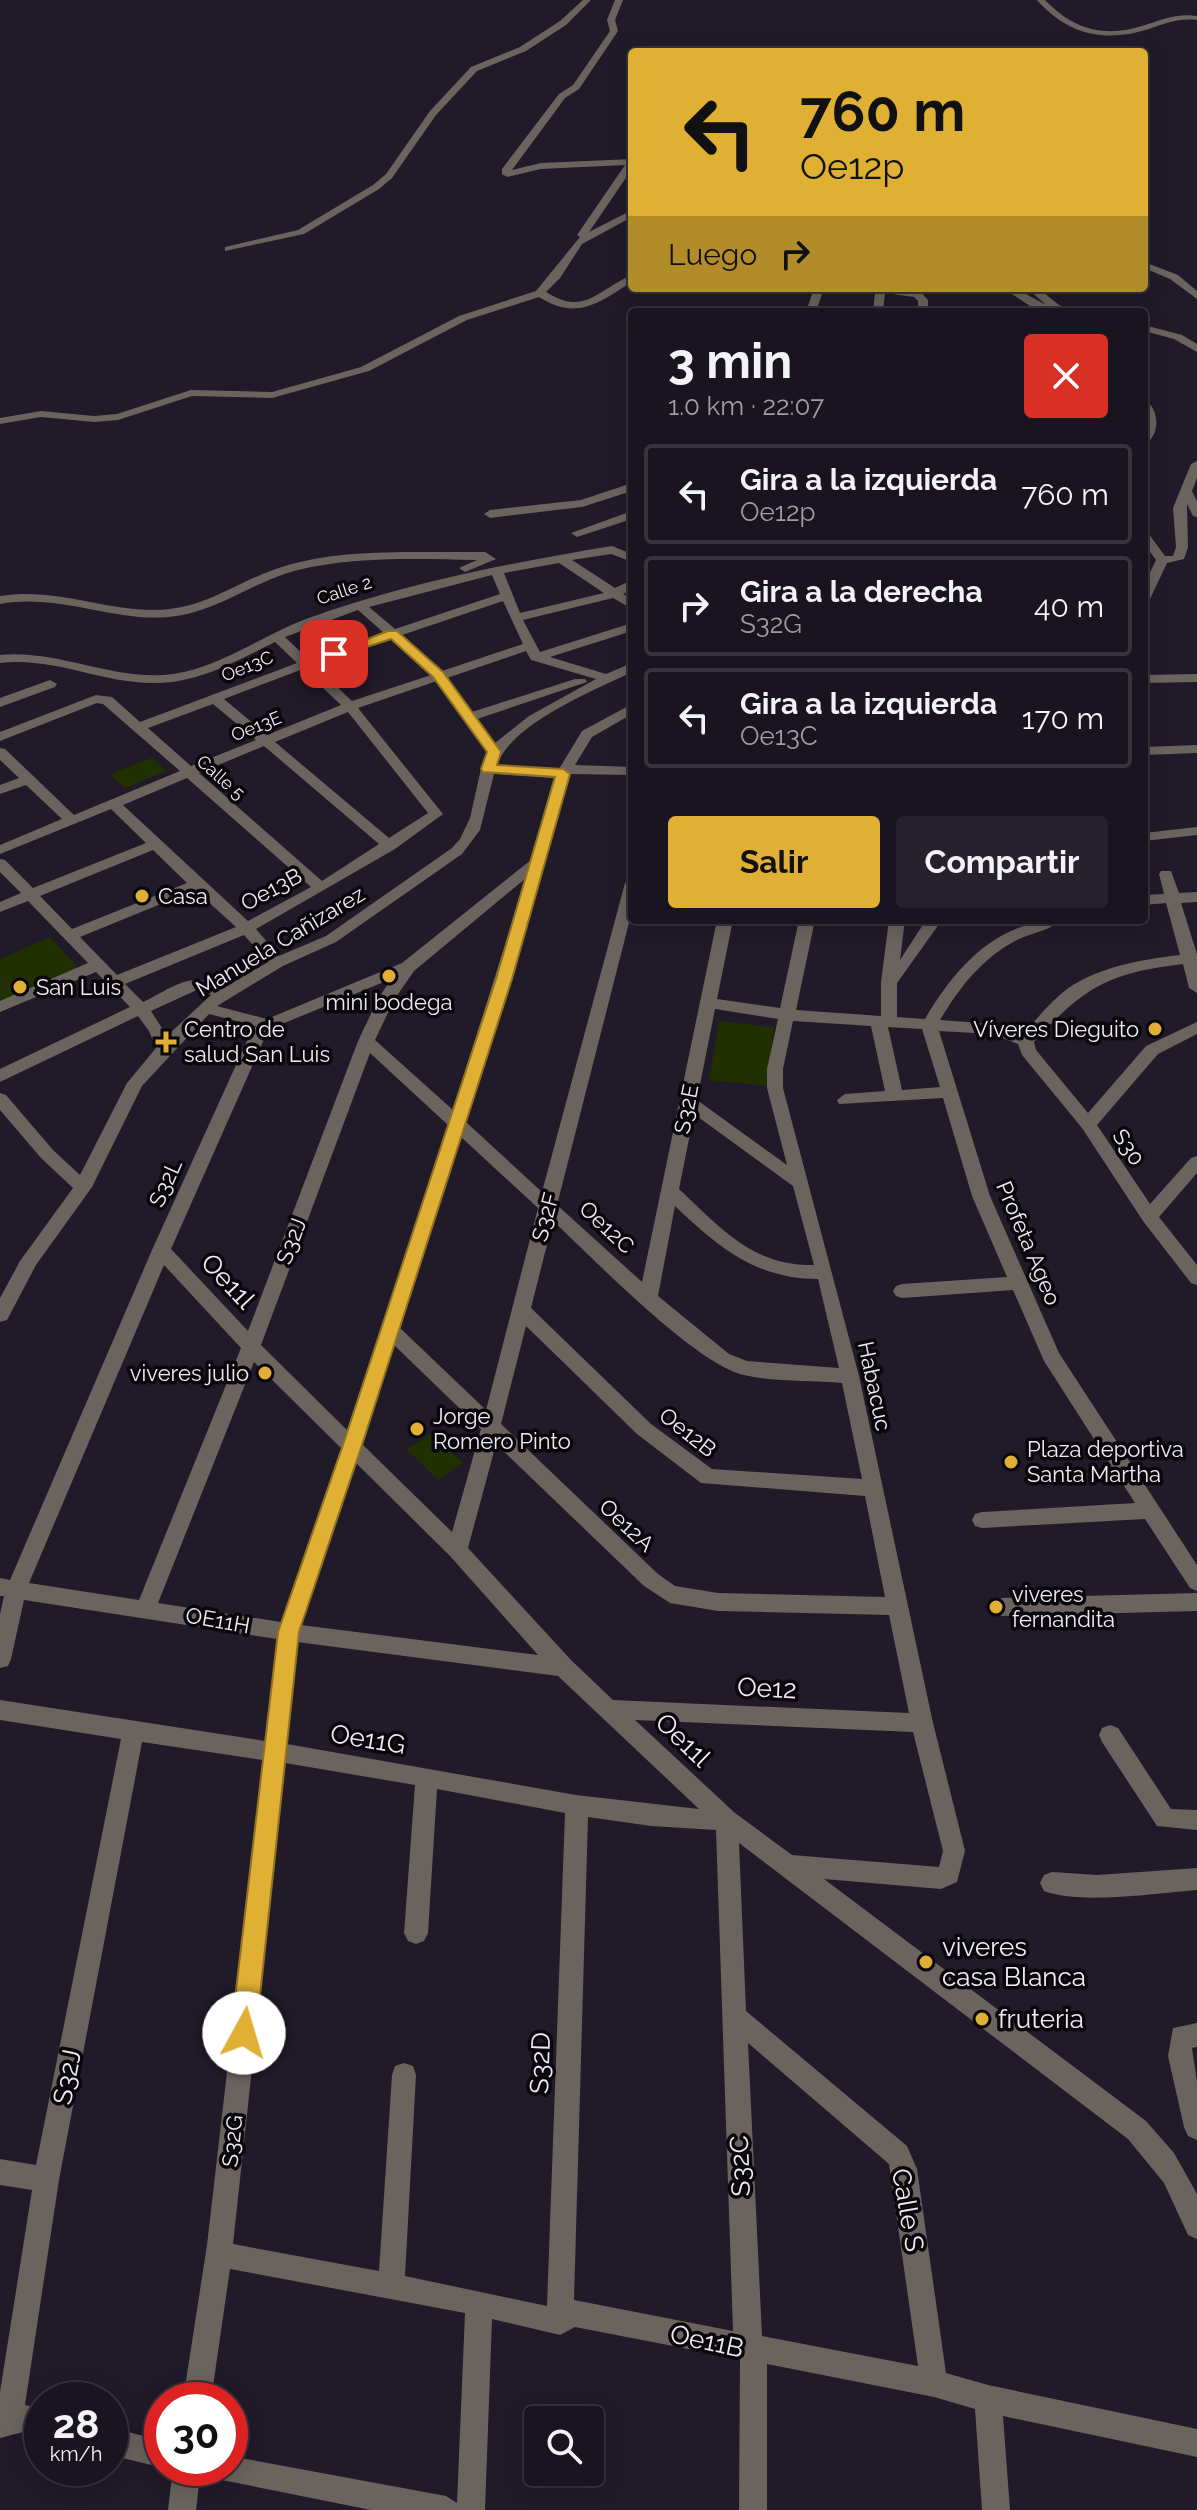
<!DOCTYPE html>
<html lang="es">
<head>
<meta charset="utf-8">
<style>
	:root { --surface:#19141f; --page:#26212c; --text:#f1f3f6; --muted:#9f9ea4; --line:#37333d; --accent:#dfb034 }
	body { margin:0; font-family:Raleway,sans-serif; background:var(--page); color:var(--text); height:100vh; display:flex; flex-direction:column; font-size:30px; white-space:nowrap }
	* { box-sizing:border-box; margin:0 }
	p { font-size:26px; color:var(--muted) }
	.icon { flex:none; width:44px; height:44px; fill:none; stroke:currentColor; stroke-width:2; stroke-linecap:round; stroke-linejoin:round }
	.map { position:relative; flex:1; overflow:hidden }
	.drawer { position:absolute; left:628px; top:308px; width:520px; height:616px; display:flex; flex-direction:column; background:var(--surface); border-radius:8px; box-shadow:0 4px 20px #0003,0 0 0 2px var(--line) }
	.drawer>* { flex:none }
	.banner { position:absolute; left:628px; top:48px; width:520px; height:244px; border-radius:8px; box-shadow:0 4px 20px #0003,0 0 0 2px var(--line); background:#dfb034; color:#111; overflow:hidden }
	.controls { position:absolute; left:524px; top:2406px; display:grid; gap:16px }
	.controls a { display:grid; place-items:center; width:80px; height:80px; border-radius:8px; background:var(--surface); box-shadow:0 4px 20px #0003,0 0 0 2px var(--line); font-size:40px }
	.speed { position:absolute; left:24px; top:2382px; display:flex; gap:16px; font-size:40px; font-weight:700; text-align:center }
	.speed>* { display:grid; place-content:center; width:104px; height:104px; border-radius:50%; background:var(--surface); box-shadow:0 4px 20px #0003,0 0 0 2px var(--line); line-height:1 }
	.speed small { font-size:20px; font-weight:400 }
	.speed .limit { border:12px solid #d22; background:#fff; color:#111 }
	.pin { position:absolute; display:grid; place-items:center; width:68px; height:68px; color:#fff; margin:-34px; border-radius:16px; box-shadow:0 4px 12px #0006 }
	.me { position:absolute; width:88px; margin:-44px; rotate:6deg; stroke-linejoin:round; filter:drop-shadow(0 0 6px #0008) }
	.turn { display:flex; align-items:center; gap:28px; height:168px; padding:0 40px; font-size:36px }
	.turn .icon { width:104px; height:104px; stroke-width:2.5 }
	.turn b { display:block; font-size:56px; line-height:68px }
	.then { display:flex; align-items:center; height:76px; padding:0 40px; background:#0003; gap:16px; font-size:30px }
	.round { display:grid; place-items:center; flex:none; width:84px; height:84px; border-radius:8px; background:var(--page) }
	.overview { display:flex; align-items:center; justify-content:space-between; height:136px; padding:0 40px }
	h1 { font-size:48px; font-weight:700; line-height:60px }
	.cta { display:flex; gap:16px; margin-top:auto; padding:16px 40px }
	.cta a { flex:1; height:92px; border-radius:8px; background:var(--accent); color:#111; font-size:32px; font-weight:700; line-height:92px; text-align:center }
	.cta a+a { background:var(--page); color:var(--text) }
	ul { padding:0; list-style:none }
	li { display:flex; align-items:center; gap:24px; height:100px; margin:0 16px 12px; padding:0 24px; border:4px solid var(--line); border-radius:8px }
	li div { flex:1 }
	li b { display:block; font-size:30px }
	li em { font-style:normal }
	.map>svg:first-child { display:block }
	.green { fill:#213000 }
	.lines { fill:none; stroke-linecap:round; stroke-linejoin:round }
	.minor { fill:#6b635e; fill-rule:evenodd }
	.route { fill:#dfb034; stroke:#917222; stroke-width:2 }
	.poi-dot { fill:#dfb034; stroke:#09070c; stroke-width:3 }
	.labels { text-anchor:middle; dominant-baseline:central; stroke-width:7; stroke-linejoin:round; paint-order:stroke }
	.far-street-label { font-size:18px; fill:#efebf5; stroke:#09070c }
	.street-label { font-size:22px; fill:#efebf5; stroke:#09070c }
	.poi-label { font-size:22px; fill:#efebf5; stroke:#09070c; text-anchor:start }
	.near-street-label { font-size:26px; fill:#efebf5; stroke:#09070c }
	.near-poi-label { font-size:26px; fill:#efebf5; stroke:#09070c; text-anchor:start }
</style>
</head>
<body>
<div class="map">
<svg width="1197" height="2510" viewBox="0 0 1197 2510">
	<rect width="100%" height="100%" fill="#211a29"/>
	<path class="green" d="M152 758 167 771 125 788 110 774Z
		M50 937 79 969 0 1005V959Z
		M719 1021 774 1027 766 1086 709 1080Z
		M431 1434 463 1463 438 1480 406 1449Z"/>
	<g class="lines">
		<path class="minor" d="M583 0H591L566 25 526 51 477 71 436 115 392 178 379 189 304 234 225 251V247L298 230 373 185 386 174 430 111 471 67 520 47 560 21Z
			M615 0H623L615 20 618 31 579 89 565 98 512 170 541 163 632 159V169L589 232 632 210V217L582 244 560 278 546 292C585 317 598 289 632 275V282C598 303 577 321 539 297L467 320 369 371 272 398 192 396 118 420 94 422 41 417 0 424V418L41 411 94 416 117 414 191 390 272 392 361 367 459 316 536 291 580 237 577 235 625 165 541 169 507 177 502 174V169L559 94 573 85 610 31 607 20Z
			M1037 0H1045C1073 29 1103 38 1142 26 1162 20 1176 13 1197 16V20C1178 18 1167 23 1149 29 1105 43 1068 35 1037 0Z
			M1144 262 1178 275 1197 291V299L1170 279 1144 268Z
			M814 288H824L816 312H806Z
			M862 288 921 292 928 300V308L951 309 956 312H918V301L914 297 885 293 883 312H873L875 292Z
			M1003 288H1015L1046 305 1027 288H1038L1059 305 1081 312 1036 310Z
			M1144 325 1182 335 1197 344V352L1174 339 1144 331Z
			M1144 399C1160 409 1161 435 1144 445Z
			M1197 461V478L1192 491 1197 501V517L1193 516 1187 504 1188 547 1184 559 1167 563 1150 599 1144 603V585L1156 560 1144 544V532L1148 533 1165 556H1173L1176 547 1173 508 1191 464Z
			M632 483V491L582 507 490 518 484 514 490 510 581 500Z
			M632 511V519L577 537 571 533Z
			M612 546 632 554V562L611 554 572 560 615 588 632 580V589L623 594 632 599V609L613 598 523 620 540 652 632 623V631L550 657 606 674 632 663V672C593 691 512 723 497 765L559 769 582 731 632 704V714L592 737 575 765 632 767V775L570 774 512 979 466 1122 542 1192 625 883 632 878V911L557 1205 642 1282 717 920H733L717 999 780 1008 799 920H815L796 1010 881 1016V982L889 920H905L900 960 926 920H942L897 983V1017L925 1019C955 968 997 920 1062 920 1051 930 1031 933 1017 940 982 958 960 987 940 1020L994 1024 1023 1034C1037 1019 1050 1002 1067 989 1098 967 1143 959 1180 955L1166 903 1144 905V895L1164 894 1159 874 1161 871H1171L1179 893 1197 892V902L1181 903 1197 954V993L1189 988 1183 964C1108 973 1084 987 1034 1042L1036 1050 1088 1113 1146 1046 1197 1022V1034L1158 1054 1097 1125 1150 1204 1191 1158 1197 1156V1173L1159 1217 1197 1265V1285L1191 1283 1143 1221 1082 1128 1022 1055 1018 1044 992 1034 939 1031 990 1196 1059 1353 1197 1565V1591L1190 1588 1145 1519 982 1528 975 1526 972 1520 975 1514 982 1512 1135 1503 1044 1361 1013 1290 902 1298 896 1296 893 1291 896 1286 902 1284 1007 1277 972 1196 943 1098 839 1104 837 1100 845 1094 885 1091 871 1026 793 1021 783 1069V1088L859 1376 933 1723 965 1851 957 1882 941 1889 824 1879 1146 2121 1174 2153 1197 2194V2239L1188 2235 1164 2183 1128 2139 739 1843 746 2011 907 2146 917 2169 946 2373 988 2385 1197 2429V2457L1003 2416 1010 2510H982L975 2409 934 2397 767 2364V2510H739L740 2359 575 2327 560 2335 492 2319 485 2510H371L212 2478 208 2468H230V2456L446 2496 457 2503 465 2313 230 2269 211 2400H183L207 2245 263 1760 142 1742 59 2180 25 2405 42 2409V2437L23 2432 0 2438V2392L32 2190 0 2185V2159L36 2165 121 1739 0 1720V1700L265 1741 277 1639 24 1600 11 1659 8 1666 0 1668V1614L4 1596H0V1578L10 1580 152 1250 251 1032 256 1026 209 1014 142 1086 92 1187 36 1265 7 1320 0 1322V1298L20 1261 73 1188 41 1158 0 1110V1093L6 1095 53 1150 80 1175 127 1083 156 1048 149 1031 138 1016 0 1082V1069L130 1007 96 972 0 1012V1001L88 963 28 901 0 912V902L21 893 0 872V859L5 860 33 888 146 843 111 809 0 854V845L62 819 26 785 0 794V785L19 778 0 760V748L5 749 74 815 180 771 103 704 97 703 0 741V732L96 695 112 697 140 722 297 663 275 642C237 661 197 684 153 683 100 683 55 657 0 663V655C59 649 114 682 173 674 221 667 263 635 306 619 405 583 509 563 612 546ZM559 563 604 593 520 613 504 573ZM492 575 500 594 395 629 369 607ZM503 601 523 644 442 671 402 635ZM358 610 384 633 308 659 285 637ZM391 639 431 675 352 701 314 665ZM526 651 531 660 596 679 529 716 495 743 477 719 587 682 585 679H575L472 712 447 678ZM303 669 341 705 267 735 224 699ZM437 681 488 753 481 769 470 818 460 839 452 848 326 936 279 956 256 929 395 849 443 814 358 708ZM213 704 256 740 191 766 148 728ZM348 712 428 813 389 838 275 742ZM264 746 379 844 322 881 199 773ZM494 774 555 778 531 860 402 963 267 1019 217 1006 283 966 336 942 462 854 480 830ZM187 778 311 887 248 921 123 805ZM153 850 187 883 72 929 40 896ZM526 878 453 1110 375 1040 394 1000 414 971ZM195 890 236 927 117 975 80 937ZM244 935 268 962 222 989C193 968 172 988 143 1002L125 984ZM391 979 378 999 358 1041 248 1331 171 1249 266 1035 282 1024ZM201 988 211 995 167 1036 151 1011ZM715 1009 778 1019 767 1069V1088L787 1165 697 1100ZM888 1027 922 1029 940 1087 902 1090ZM370 1053 448 1125 347 1430 261 1345ZM694 1114 793 1186 814 1265C752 1266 721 1228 679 1189ZM461 1137 538 1208 486 1410 400 1328ZM675 1206C718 1247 756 1279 818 1279L839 1368 747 1361 729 1354 658 1296ZM553 1221C593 1258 695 1364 744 1375 774 1382 810 1380 842 1383L862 1479 712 1469 651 1424 531 1308ZM164 1265 241 1348 139 1600 29 1583ZM526 1326 637 1434 701 1483 865 1496 885 1597 718 1593 675 1586 658 1574 501 1424ZM394 1345 481 1429 452 1532 362 1444ZM254 1362 341 1448 281 1622 158 1603ZM496 1444 644 1586 670 1603 718 1611 889 1615 909 1713 613 1700 571 1660 468 1548ZM356 1463 450 1556 538 1655 301 1625ZM297 1642 558 1676 699 1809 576 1795 287 1744ZM635 1720 913 1732 943 1851 939 1867 792 1855 735 1813ZM285 1763 415 1785 404 1933 408 1941 416 1944 424 1941 428 1933 437 1789 565 1813 547 2306 405 2276 416 2075 413 2066 404 2063 395 2066 392 2075 379 2271 233 2244ZM588 1817 651 1826 716 1830 733 2331 574 2300ZM748 2043 889 2164 918 2366 762 2336Z
			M438 552H485L496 559 465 572 459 568 477 560C417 559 353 556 294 571 251 583 215 613 169 617 111 622 60 593 0 604V596C60 586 112 615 170 609 208 605 239 582 273 570 325 551 384 552 438 552Z
			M1197 674V682L1144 683V675Z
			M50 680 57 684 55 687 0 707V698Z
			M1197 745V753L1144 755V747Z
			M1197 827V835L1144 841V833Z
			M1197 1593V1611L1002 1616 995 1613 992 1607 995 1601 1002 1598Z
			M1110 1725 1118 1728 1171 1809 1197 1810V1830L1157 1826 1102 1742 1099 1735 1102 1728Z
			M1197 1868V1890C1156 1893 1081 1905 1044 1891L1040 1883 1044 1875 1052 1872 1097 1875Z
			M1197 2023V2047L1192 2048 1197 2082V2140L1188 2136 1184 2127 1168 2056 1173 2028Z
			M110 2427 162 2441 164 2468 110 2455Z
			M173 2468H201L196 2510H168Z"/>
	</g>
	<path class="route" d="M388 631H397L443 672 501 752 497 765 563 769 570 774 512 979 362 1445 299 1632 256 2033 253 2042 244 2045 235 2042 231 2033 278 1632 343 1445 496 979 555 777 483 772 481 769 487 752 433 677 391 639 334 658 328 654Z"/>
	<g class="poi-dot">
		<circle cx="142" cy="896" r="8"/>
		<circle cx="389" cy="976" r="8"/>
		<circle cx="20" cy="987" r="8"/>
		<circle cx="1155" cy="1029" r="8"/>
		<path d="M162 1030h8v8h8v8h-8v8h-8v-8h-8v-8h8z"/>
		<circle cx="265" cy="1373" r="8"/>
		<circle cx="417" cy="1429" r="8"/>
		<circle cx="1011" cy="1462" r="8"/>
		<circle cx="996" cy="1607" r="8"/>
		<circle cx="926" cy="1962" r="8"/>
		<circle cx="982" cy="2019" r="8"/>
	</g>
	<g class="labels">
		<g class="far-street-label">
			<text transform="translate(344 590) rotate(-18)">Calle 2</text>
			<text transform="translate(247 666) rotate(-22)">Oe13C</text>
			<text transform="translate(256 726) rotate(-22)">Oe13E</text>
			<text transform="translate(221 777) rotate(41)">Calle 5</text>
		</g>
		<g class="street-label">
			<text transform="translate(271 889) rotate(-28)">Oe13B</text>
			<text transform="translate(280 941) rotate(-31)">Manuela Cañizarez</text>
			<text transform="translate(686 1109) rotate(-79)">S32E</text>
			<text transform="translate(1129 1147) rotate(56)">S30</text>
			<text transform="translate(165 1183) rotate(-66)">S32L</text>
			<text transform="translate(545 1217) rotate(-75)">S32F</text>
			<text transform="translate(607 1227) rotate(43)">Oe12C</text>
			<text transform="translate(291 1241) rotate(-69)">S32J</text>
			<text transform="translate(1029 1243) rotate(67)">Profeta Ageo</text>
			<text transform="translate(875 1386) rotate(78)">Habacuc</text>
			<text transform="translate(688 1432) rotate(38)">Oe12B</text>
			<text transform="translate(627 1525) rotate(43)">Oe12A</text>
			<text transform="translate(218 1620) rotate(10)">OE11H</text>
			<text transform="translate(232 2141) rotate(-84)">S32G</text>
		</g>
		<g class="poi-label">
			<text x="158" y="896">Casa</text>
			<text x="36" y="987">San Luis</text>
			<text x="389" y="1002" text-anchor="middle">mini bodega</text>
			<text x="184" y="1029">Centro de<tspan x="184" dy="25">salud San Luis</tspan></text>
			<text x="1139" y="1029" text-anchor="end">Víveres Dieguito</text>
			<text x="249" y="1373" text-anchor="end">viveres julio</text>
			<text x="433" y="1416">Jorge<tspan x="433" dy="25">Romero Pinto</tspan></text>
			<text x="1027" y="1449">Plaza deportiva<tspan x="1027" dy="25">Santa Martha</tspan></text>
			<text x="1012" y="1594">viveres<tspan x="1012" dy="25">fernandita</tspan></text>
		</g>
		<g class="near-street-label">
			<text transform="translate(228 1281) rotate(47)">Oe11l</text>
			<text transform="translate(767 1688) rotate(3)">Oe12</text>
			<text transform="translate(368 1739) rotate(9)">Oe11G</text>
			<text transform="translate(683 1740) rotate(44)">Oe11l</text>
			<text transform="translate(540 2063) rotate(-88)">S32D</text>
			<text transform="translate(67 2077) rotate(-79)">S32J</text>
			<text transform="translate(740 2166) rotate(-92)">S32C</text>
			<text transform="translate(908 2210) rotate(80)">Calle S</text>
			<text transform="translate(707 2341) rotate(12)">Oe11B</text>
		</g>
		<g class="near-poi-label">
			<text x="942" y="1947">viveres<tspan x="942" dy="30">casa Blanca</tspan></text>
			<text x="998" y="2019">fruteria</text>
		</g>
	</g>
</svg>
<div class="controls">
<a><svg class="icon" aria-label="search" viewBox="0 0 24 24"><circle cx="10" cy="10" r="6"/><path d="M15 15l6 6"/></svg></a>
</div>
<div class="speed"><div>28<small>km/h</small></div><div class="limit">30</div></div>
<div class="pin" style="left:334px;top:654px;background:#d93025"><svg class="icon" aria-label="arrive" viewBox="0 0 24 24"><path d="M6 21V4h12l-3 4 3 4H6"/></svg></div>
<svg class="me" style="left:244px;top:2033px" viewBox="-20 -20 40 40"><circle r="19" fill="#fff"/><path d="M0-13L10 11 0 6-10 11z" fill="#dfb034"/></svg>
<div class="banner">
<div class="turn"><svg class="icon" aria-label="left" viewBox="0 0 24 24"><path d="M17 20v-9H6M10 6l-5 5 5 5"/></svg><div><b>760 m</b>Oe12p</div></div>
<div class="then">Luego<svg class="icon" aria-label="right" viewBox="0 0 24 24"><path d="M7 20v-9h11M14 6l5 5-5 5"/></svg></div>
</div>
<section class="drawer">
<div class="overview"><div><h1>3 min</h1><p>1.0 km · 22:07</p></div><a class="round" style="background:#d93025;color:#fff"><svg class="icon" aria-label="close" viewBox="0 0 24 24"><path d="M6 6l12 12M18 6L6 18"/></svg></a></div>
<ul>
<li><svg class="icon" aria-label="left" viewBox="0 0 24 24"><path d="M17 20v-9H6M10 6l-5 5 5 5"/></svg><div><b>Gira a la izquierda</b><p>Oe12p</p></div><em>760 m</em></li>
<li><svg class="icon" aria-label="right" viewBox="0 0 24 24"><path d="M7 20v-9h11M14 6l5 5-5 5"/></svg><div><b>Gira a la derecha</b><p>S32G</p></div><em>40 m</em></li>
<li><svg class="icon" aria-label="left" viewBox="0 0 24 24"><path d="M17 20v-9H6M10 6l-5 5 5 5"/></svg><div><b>Gira a la izquierda</b><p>Oe13C</p></div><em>170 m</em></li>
</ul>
<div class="cta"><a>Salir</a><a>Compartir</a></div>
</section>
</div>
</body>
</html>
